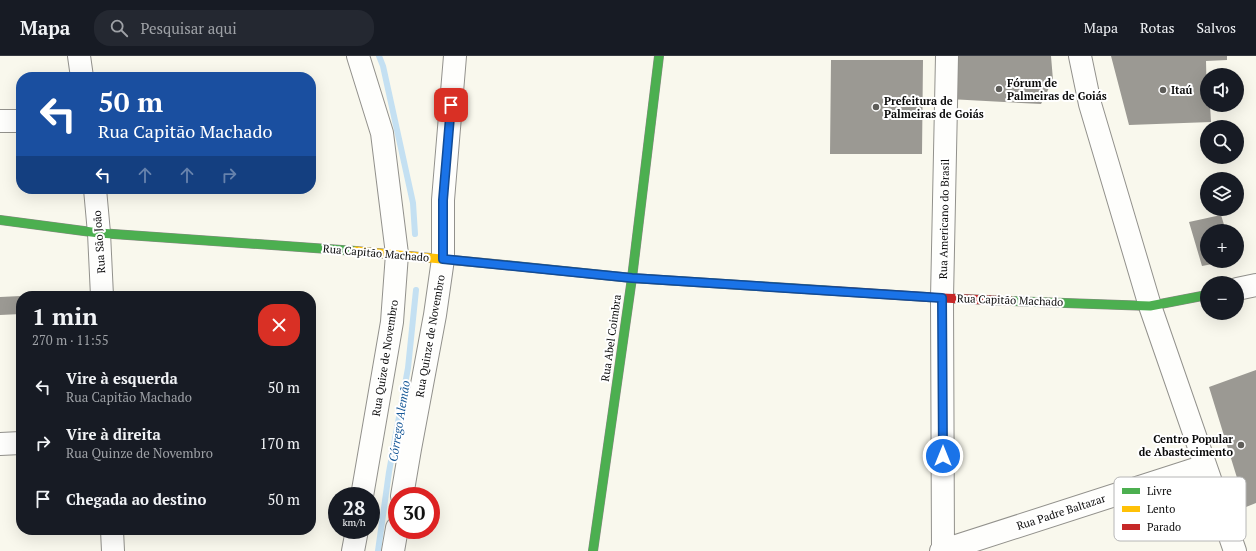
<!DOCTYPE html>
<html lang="pt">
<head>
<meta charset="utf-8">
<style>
	:root { --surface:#171b24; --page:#242831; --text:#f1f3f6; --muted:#9ea1a6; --line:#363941 }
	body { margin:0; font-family:"PT Serif",serif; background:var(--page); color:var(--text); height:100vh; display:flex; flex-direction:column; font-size:15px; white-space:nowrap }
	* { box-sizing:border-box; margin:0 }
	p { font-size:13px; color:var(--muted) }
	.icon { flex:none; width:22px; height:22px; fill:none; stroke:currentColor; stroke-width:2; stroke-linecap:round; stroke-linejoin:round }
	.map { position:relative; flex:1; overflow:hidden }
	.sheet { position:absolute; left:16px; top:235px; width:300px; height:244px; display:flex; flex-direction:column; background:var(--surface); border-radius:16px; box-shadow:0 4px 16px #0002 }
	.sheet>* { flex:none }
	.top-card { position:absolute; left:16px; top:16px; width:300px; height:122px; border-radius:16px; box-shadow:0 4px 16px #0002; background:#1a4fa0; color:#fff; overflow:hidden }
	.tools { position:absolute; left:1200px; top:12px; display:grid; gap:8px }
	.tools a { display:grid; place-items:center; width:44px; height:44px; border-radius:50%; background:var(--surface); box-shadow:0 4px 16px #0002; font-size:20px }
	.speed { position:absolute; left:328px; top:431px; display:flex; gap:8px; font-size:20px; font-weight:700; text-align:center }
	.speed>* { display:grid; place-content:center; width:52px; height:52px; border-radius:50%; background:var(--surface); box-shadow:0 4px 16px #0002; line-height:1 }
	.speed small { font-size:10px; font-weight:400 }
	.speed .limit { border:6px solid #d22; background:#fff; color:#111 }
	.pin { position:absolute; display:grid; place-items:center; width:34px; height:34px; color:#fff; margin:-17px; border-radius:8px; box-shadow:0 2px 6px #0006 }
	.me { position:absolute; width:44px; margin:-22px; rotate:0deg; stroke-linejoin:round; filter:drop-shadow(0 0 3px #0008) }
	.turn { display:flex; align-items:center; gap:14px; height:84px; padding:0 16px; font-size:18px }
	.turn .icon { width:52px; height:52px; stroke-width:2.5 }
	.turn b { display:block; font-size:28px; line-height:34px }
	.lanes { display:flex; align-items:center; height:38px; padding:0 16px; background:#0003; justify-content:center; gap:20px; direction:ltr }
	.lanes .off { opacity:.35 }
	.round { display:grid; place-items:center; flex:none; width:42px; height:42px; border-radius:16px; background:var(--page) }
	.summary { display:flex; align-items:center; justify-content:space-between; height:68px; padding:0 16px }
	h1 { font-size:24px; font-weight:700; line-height:30px }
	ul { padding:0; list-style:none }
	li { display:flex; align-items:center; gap:12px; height:56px; padding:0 16px }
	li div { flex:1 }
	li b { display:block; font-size:15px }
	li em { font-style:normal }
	header { display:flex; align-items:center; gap:24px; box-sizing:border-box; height:56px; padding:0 20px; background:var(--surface); border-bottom:1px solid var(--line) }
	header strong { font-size:19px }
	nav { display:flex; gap:22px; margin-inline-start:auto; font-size:14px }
	.search { width:280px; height:36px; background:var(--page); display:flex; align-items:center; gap:10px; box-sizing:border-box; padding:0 14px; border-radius:16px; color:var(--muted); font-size:15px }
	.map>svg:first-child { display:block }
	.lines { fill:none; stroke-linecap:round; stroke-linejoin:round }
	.stream { stroke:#c4e0f2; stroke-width:6 }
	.building { fill:#9b9993 }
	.street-casing { stroke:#92918c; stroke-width:24 }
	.fast-casing { stroke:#888883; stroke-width:10 }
	.slow-casing { stroke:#888883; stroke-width:10 }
	.jam-casing { stroke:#888883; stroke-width:10 }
	.street { stroke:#fefefc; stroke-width:22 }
	.fast { stroke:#4caf50; stroke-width:9 }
	.slow { stroke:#ffc107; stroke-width:9 }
	.jam { stroke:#c62828; stroke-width:9 }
	.route-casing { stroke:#114b97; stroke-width:10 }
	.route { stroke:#1a73e8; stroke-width:7 }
	.poi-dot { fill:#5e5d59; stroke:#fff; stroke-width:1.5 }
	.labels { text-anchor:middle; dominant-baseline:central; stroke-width:4; stroke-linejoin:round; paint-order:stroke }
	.poi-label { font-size:11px; font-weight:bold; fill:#0a0a0a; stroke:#fff; text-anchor:start }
	.street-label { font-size:11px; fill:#0a0a0a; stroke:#fff }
	.water-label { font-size:12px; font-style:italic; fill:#175997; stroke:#fff }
	.key { fill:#fff; stroke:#b6b6b6; stroke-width:1 }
	.key-label { font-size:11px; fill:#0a0a0a }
</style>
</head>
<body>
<header>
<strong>Mapa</strong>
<div class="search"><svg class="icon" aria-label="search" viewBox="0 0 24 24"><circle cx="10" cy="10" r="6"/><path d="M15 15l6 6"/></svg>Pesquisar aqui</div>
<nav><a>Mapa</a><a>Rotas</a><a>Salvos</a></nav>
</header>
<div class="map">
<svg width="1256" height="495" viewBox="0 0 1256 495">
	<rect width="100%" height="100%" fill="#f9f8ed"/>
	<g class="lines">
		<path class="stream" d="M379 0 383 10 413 147 415 178
			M378 495 389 416 408 312 416 234"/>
	</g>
	<path class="building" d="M952 0H1051L1053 24 1041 48 949 43Z
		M1111 0H1227V4L1206 5 1207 49H1210L1211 66 1129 69Z
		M831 4H923L922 98H830Z
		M1221 159 1226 175H1207V205L1223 206 1202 210 1189 166Z
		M94 235V240H33V239Z
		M21 240V258L0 259V241Z
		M1256 314V447L1246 451 1209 331Z"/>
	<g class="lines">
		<g class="street-casing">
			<path id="street" d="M79 0 82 21
				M358 0 382 77 397 198 392 266 362 440
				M1080 0 1090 48 1150 250 1235 495
				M0 65H21
				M95 133 99 177 102 240
				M1237 233 1256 229
				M0 388 21 387
				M402 440 410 393 435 259 443 203V144L455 0
				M112 474 113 495
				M943 494 942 242 947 0
				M353 495 357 474
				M393 495 397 472
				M941 495 1205 410"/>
		</g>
		<g class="fast-casing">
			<path id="fast" d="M0 164 99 177 356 195
				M505 209 632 222 835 235
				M1011 245 1150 250 1207 239
				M593 495 632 222 659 0"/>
		</g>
		<g class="slow-casing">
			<path id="slow" d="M356 195 505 209"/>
		</g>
		<g class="jam-casing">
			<path id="jam" d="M835 235 942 242 1011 245"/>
		</g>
		<use href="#street" class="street"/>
		<use href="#fast" class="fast"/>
		<use href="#slow" class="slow"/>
		<use href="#jam" class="jam"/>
	</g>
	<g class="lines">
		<g class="route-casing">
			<path id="route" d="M451 49 443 144V203L632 222 942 242 943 400"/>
		</g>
		<use href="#route" class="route"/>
	</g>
	<g class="poi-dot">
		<circle cx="999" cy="33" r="4"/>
		<circle cx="1163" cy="34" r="4"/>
		<circle cx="876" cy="51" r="4"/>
		<circle cx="1241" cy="389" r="4"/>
	</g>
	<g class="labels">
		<g class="poi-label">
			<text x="1007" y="27">Fórum de<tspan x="1007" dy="13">Palmeiras de Goiás</tspan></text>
			<text x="1171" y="34">Itaú</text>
			<text x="884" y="45">Prefeitura de<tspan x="884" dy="13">Palmeiras de Goiás</tspan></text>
			<text x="1233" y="383" text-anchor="end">Centro Popular<tspan x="1233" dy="13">de Abastecimento</tspan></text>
		</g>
		<g class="street-label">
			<text transform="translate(944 163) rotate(-89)">Rua Americano do Brasil</text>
			<text transform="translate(99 186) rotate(-94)">Rua São João</text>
			<text transform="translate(376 197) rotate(5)">Rua Capitão Machado</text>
			<text transform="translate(1010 244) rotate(2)">Rua Capitão Machado</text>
			<text transform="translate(430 280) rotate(-80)">Rua Quinze de Novembro</text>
			<text transform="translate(611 282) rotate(-82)">Rua Abel Coimbra</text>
			<text transform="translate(385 302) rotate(-81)">Rua Quize de Novembro</text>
			<text transform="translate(1061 456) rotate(-18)">Rua Padre Baltazar</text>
		</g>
		<g class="water-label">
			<text transform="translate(399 365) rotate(-81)">Córrego Alemão</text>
		</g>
	</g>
	<rect x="1114" y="421" width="132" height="64" rx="6" class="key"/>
	<rect x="1122" y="432" width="18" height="6" fill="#4caf50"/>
	<rect x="1122" y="450" width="18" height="6" fill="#ffc107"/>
	<rect x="1122" y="468" width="18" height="6" fill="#c62828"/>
	<g class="key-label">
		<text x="1147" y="439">Livre</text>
		<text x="1147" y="457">Lento</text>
		<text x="1147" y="475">Parado</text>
	</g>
</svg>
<div class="tools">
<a><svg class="icon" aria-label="sound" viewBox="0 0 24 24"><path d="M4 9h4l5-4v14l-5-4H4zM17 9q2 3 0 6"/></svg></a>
<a><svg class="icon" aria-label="search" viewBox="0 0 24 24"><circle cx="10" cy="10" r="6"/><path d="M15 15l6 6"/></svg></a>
<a><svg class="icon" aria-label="layers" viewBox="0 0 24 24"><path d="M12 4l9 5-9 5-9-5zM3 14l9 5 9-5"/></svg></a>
<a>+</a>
<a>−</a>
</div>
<div class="speed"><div>28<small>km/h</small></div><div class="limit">30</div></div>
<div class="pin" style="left:451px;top:49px;background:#d93025"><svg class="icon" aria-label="arrive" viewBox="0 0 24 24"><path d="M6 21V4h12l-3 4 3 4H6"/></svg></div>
<svg class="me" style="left:943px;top:400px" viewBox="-20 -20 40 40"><circle r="17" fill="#1a73e8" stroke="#fff" stroke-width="3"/><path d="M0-11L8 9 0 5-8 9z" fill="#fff"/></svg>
<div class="top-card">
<div class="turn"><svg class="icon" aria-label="left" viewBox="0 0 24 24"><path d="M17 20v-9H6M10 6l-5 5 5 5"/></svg><div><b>50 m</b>Rua Capitão Machado</div></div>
<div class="lanes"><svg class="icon" aria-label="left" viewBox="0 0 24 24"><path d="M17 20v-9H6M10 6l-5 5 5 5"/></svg><svg class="icon off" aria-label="ahead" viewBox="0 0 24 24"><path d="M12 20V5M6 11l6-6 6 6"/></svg><svg class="icon off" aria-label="ahead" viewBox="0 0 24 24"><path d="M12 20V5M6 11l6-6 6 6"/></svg><svg class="icon off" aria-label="right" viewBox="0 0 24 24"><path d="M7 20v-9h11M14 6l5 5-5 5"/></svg></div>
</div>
<section class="sheet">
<div class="summary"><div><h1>1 min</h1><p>270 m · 11:55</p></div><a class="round" style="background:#d93025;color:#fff"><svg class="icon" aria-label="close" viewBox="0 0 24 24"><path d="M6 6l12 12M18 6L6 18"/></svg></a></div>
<ul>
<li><svg class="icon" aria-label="left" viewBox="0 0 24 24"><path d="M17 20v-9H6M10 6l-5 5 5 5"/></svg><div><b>Vire à esquerda</b><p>Rua Capitão Machado</p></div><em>50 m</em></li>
<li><svg class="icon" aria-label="right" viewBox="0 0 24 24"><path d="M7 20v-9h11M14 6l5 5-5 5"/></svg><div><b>Vire à direita</b><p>Rua Quinze de Novembro</p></div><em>170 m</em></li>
<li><svg class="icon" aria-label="arrive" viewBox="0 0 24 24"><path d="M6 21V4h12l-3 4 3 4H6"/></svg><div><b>Chegada ao destino</b></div><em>50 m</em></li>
</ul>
</section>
</div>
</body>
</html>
